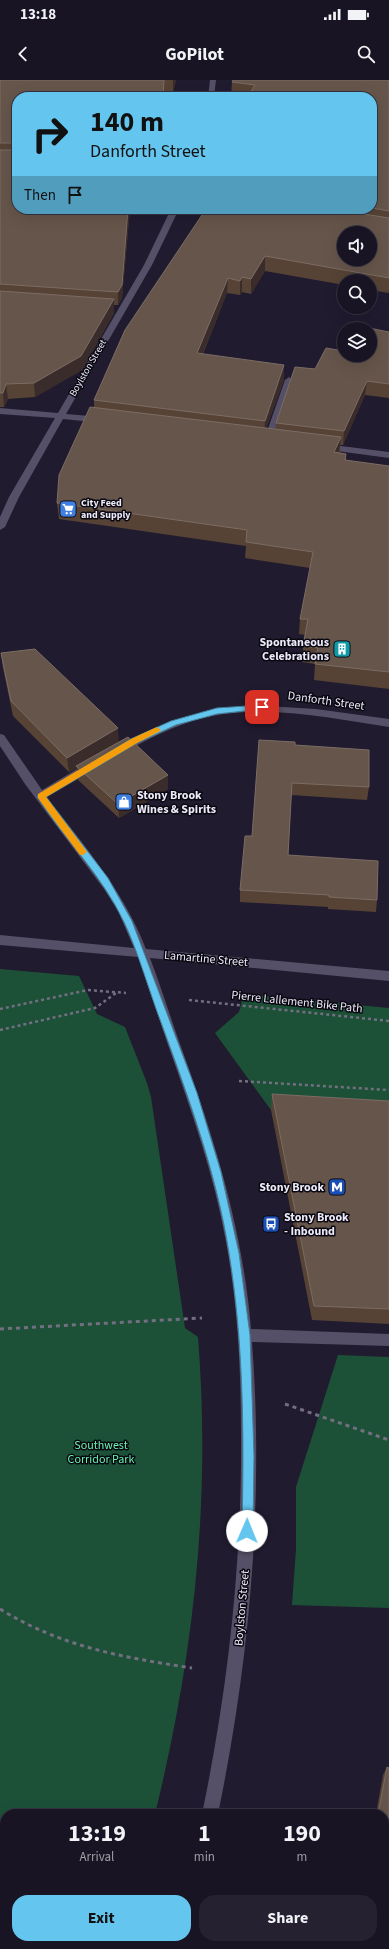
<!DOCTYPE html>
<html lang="en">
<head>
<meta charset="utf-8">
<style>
	:root { --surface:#181423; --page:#252130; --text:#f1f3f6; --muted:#9f9ea6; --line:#363341; --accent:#64c5ee }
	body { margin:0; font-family:"Source Sans 3",sans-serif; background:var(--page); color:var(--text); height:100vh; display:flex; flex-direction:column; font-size:15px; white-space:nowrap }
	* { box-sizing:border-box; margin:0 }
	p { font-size:13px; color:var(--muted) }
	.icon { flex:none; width:22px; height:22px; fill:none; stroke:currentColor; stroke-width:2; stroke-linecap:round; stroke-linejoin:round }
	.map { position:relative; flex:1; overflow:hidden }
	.side { position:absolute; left:0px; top:1729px; width:389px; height:140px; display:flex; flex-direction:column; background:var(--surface); border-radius:16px 16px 0 0; box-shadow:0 4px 16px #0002,0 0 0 1px var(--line) }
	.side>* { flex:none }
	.guide { position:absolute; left:12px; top:12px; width:365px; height:122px; border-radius:16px; box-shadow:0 4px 16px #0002,0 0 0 1px var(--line); background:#64c5ee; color:#111; overflow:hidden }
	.fabs { position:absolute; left:337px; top:146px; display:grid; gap:8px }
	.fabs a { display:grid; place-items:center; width:40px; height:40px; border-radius:50%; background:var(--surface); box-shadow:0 4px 16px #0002,0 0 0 1px var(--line); font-size:20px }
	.pin { position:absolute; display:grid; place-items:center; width:34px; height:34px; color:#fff; margin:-17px; border-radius:8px; box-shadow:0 2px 6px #0006 }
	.me { position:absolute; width:44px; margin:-22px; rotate:1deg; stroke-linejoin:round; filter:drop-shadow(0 0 3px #0008) }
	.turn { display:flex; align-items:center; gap:14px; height:84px; padding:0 12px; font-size:18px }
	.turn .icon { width:52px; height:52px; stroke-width:2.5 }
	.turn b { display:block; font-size:28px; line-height:34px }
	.then { display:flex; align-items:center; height:38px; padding:0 12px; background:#0003; gap:8px; font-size:15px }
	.eta { display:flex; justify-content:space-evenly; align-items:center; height:68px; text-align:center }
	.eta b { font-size:24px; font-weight:700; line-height:28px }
	.primary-button { display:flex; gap:8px; margin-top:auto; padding:8px 12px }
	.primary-button a { flex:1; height:46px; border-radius:16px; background:var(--accent); color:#111; font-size:16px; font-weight:700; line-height:46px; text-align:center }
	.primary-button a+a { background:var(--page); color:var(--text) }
	.status { display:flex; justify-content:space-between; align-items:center; height:28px; padding:0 20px; background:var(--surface); direction:ltr }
	.status svg { height:11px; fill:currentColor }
	header { display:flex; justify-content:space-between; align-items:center; height:52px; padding:0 12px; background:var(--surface); font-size:18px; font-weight:700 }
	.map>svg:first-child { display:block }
	.green { fill:#1c5138 }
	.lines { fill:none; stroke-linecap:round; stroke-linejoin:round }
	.path-far1 { stroke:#736f81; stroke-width:2.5; stroke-dasharray:3 3; stroke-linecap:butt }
	.path { stroke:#736f81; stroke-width:3; stroke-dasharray:4 4; stroke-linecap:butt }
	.minor { fill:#554f67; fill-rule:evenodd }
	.wall { fill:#564335 }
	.shaded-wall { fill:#3a2c2a }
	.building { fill:#66554a; stroke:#7b6c65; fill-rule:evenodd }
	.route { fill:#64c5ee; stroke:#41809b }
	.slow { fill:#f59e0b }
	.labels { text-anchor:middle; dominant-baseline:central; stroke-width:3; stroke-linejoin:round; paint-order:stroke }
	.far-street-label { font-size:10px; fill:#ece9f8; stroke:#090710 }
	.far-poi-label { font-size:10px; font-weight:bold; fill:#ece9f8; stroke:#090710; text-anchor:start }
	.poi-label { font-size:12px; font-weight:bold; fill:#ece9f8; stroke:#090710; text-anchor:end }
	.street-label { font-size:12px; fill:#ece9f8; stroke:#090710 }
	.park-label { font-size:12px; fill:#6af4b1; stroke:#090710 }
</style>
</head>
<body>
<div class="status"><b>13:18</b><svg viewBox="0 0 49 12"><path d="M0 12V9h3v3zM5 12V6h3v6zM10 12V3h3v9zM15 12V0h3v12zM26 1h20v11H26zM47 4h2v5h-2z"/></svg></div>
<header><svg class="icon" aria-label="back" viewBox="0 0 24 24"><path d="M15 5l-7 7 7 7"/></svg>GoPilot<svg class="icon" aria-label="search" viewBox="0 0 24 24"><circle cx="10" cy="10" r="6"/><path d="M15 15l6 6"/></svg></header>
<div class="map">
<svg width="389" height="1869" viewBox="0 0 389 1869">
	<rect width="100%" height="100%" fill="#201b2f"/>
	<path class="green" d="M0 889 79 896 97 934 125 947 147 1003 151 1017 185 1248 198 1257C211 1421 194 1575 155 1734H5V1864H118L117 1869H0Z
		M244 914 389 928V1037L271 1030 215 953 239 932Z
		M338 1275 389 1277V1528L292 1525 296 1469V1407Z"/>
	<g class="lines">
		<path class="path-far1" d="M189 920 389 941
			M0 929 88 910 126 913
			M0 950 95 928 116 913
			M239 1001 389 1010"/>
		<path class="path" d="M0 1249 202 1238
			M285 1324 389 1360
			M0 1529C62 1567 121 1577 192 1588
			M0 1783 5 1766"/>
		<path class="minor" d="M210 0H216L214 17H208Z
			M171 129H179L152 185 66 334 102 337 106 340 102 343 63 339 19 417 5 447 0 450V437L9 417 55 338 0 334V328L58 333 144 185Z
			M289 297 293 300 272 360 268 363 265 362 264 360 285 300Z
			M325 364 389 372V378L322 369V365Z
			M251 625 316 629 389 639V647C324 637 253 621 189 642 166 650 144 661 123 673L119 674 114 670 115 667C163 642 197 630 251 625Z
			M0 654 4 655 42 710 87 683H95L96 686 95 689 47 717C84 766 124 811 146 869L389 891V901L150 878C161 907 170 936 180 964 214 1057 243 1150 251 1249L389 1254V1266L252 1262C264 1420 250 1579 218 1734H202C228 1609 242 1483 241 1355 241 1291 238 1226 226 1162 214 1094 191 1030 168 965 158 936 149 906 138 877L0 865V855L134 868 118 831 104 809 25 704 0 666Z
			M172 1864H190L189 1869H171Z"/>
	</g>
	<path class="wall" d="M0 0H176L173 12H164L17 17 130 129 122 218 118 225H114V233L82 290 35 317 8 319 4 327H0Z
		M389 0V213L370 210V201H344V205L265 191 251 214 242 212 240 215 227 213 203 274 284 300 266 348 275 349 276 343 315 289 389 252V318L365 315 343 365H340V373L346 374V380L389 386V609L314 600 315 584 302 582 303 566 305 555 299 554 300 539 310 488 245 478 246 466 59 439 57 423 94 327V320L206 129H372V17H240L231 16 232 2Z
		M1 573 119 662 168 709 119 738 78 700 77 688 69 692 13 636 3 588Z
		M295 665 369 707 367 720 291 715 288 775 377 820 376 832 328 829V827L240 822V810L252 756Z
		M272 1014 389 1021V1244L312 1240 271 1030Z
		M387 1687 389 1688V1818L384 1817V1734H376L383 1695Z"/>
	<path class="shaded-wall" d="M164 0V17H163Z
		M173 0H176L173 12Z
		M128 129H130L122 218 118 225V212Z
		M265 176V191L251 214V199Z
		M242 197V212L240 215V201Z
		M228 198 227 213 197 288V273Z
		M114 219V233L82 290 35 317 34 303Z
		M284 285V300L264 355 265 341Z
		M367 301 365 315 343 365 344 351Z
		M6 304 8 319 4 327 3 313Z
		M341 357 339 373 334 372Z
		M118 648 119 663 76 686 77 688 69 692 67 678Z
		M168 695V709L119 738 118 724Z"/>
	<path class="building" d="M0 0H164L163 17H17V64L16 63H0Z
		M233 0H389V131L372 128V17H248L255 5 232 2Z
		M17 66V129H128L122 205 118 212 0 204V70H16Z
		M206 129H332L389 138V198L265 176 251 199 242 197 240 201 228 198 197 273 284 285 265 341 94 320 125 250ZM344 153H370V179H344Z
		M0 211 114 219 81 276 34 303 6 304 3 313H0Z
		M364 247 389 252V304L367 301 344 351 276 343 295 287 315 289 326 268 344 271V275H370V249H362Z
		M90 327 341 357 334 372 346 374 345 380 389 386V592L315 584 318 568 303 566 308 539H300L313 472 246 462 247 450 57 423 59 395Z
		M35 569 118 648 67 678 60 671 11 621 1 573Z
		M128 657 168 695 118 724 76 686Z
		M259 660 295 662V665L369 670V707L292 703 288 775 378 781 377 820 329 817V815L240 810 245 756H252Z
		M272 1014 389 1021V1229L314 1226Z
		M387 1687 389 1688V1811L384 1810V1734H378Z"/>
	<path class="route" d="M262 625H264V629L217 634 176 645 137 663 46 717 108 798 132 841 197 1013 221 1092 239 1173 250 1255 254 1376 253 1451 251 1455 247 1457 243 1455 242 1451C244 1358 244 1265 229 1173 217 1095 189 1019 162 945 149 911 139 874 124 842 102 795 64 759 37 716L131 659 171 641 217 628Z"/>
	<path class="slow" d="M157 647 161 650 160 651 137 663 46 717 87 772 83 775H80L38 718V714L131 659Z"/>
	<defs>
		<g id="supermarket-square" transform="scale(0.9)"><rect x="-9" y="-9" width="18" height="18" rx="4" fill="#3f7fe0" stroke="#090710"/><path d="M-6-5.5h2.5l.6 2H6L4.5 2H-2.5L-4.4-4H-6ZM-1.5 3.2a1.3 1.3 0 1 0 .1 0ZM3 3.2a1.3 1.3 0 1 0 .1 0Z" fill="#fff"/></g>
		<g id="building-square" transform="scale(0.9)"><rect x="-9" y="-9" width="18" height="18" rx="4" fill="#0f9aa8" stroke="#090710"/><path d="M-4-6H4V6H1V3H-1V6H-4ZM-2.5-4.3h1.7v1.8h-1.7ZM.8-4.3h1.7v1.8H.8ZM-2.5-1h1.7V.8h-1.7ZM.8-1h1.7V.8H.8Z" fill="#fff"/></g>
		<g id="shop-square" transform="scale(0.9)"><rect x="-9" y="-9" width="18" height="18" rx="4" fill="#3f7fe0" stroke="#090710"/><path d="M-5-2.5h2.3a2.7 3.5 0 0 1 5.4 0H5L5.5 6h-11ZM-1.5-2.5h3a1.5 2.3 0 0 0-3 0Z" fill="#fff"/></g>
		<g id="metro-square" transform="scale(0.9)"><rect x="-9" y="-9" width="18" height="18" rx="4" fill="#1a4fb4" stroke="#090710"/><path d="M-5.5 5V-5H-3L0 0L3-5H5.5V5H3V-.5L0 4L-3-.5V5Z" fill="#fff"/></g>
		<g id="bus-square" transform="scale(0.9)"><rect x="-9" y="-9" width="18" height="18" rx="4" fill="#1a4fb4" stroke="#090710"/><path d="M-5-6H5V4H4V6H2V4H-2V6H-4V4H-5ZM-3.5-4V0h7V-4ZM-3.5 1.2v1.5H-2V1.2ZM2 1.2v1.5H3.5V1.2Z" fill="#fff"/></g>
	</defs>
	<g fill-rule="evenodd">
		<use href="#supermarket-square" x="68" y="429"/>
		<use href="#building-square" x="342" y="569"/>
		<use href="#shop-square" x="124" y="722"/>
		<use href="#metro-square" x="337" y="1107"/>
		<use href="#bus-square" x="271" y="1144"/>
	</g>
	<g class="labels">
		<g class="far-street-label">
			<text transform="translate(88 288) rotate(-60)">Boylston Street</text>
		</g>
		<g class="far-poi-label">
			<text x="81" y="423">City Feed<tspan x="81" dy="12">and Supply</tspan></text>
		</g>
		<g class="poi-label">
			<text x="329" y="562">Spontaneous<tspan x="329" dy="14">Celebrations</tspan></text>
			<text x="137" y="715" text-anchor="start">Stony Brook<tspan x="137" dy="14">Wines &amp; Spirits</tspan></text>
			<text x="324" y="1107">Stony Brook</text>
			<text x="284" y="1137" text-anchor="start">Stony Brook<tspan x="284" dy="14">- Inbound</tspan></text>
		</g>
		<g class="street-label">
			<text transform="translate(326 621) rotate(8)">Danforth Street</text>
			<text transform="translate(206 879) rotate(5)">Lamartine Street</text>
			<text transform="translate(297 922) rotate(6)">Pierre Lallement Bike Path</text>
			<text transform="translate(242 1528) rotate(-85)">Boylston Street</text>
		</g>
		<g class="park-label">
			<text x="101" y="1365">Southwest<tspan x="101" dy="14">Corridor Park</tspan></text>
		</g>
	</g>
</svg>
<div class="fabs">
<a><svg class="icon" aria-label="sound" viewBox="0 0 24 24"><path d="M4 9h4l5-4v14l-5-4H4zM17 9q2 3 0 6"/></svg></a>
<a><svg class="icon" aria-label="search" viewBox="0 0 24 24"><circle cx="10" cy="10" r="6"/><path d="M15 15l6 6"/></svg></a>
<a><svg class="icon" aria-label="layers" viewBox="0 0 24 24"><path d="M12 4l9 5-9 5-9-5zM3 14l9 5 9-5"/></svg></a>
</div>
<div class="pin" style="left:262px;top:627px;background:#d93025"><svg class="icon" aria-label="arrive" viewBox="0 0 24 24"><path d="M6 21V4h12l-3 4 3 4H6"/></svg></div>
<svg class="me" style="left:247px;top:1451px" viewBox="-20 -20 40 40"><circle r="19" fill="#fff"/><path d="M0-13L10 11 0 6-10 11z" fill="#64c5ee"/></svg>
<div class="guide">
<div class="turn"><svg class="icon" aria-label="right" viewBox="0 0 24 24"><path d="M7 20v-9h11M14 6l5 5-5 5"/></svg><div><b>140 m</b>Danforth Street</div></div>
<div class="then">Then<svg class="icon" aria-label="arrive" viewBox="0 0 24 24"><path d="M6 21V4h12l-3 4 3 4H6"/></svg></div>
</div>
<section class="side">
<div class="eta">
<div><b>13:19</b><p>Arrival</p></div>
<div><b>1</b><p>min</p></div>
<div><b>190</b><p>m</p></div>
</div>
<div class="primary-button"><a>Exit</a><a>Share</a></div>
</section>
</div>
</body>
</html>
